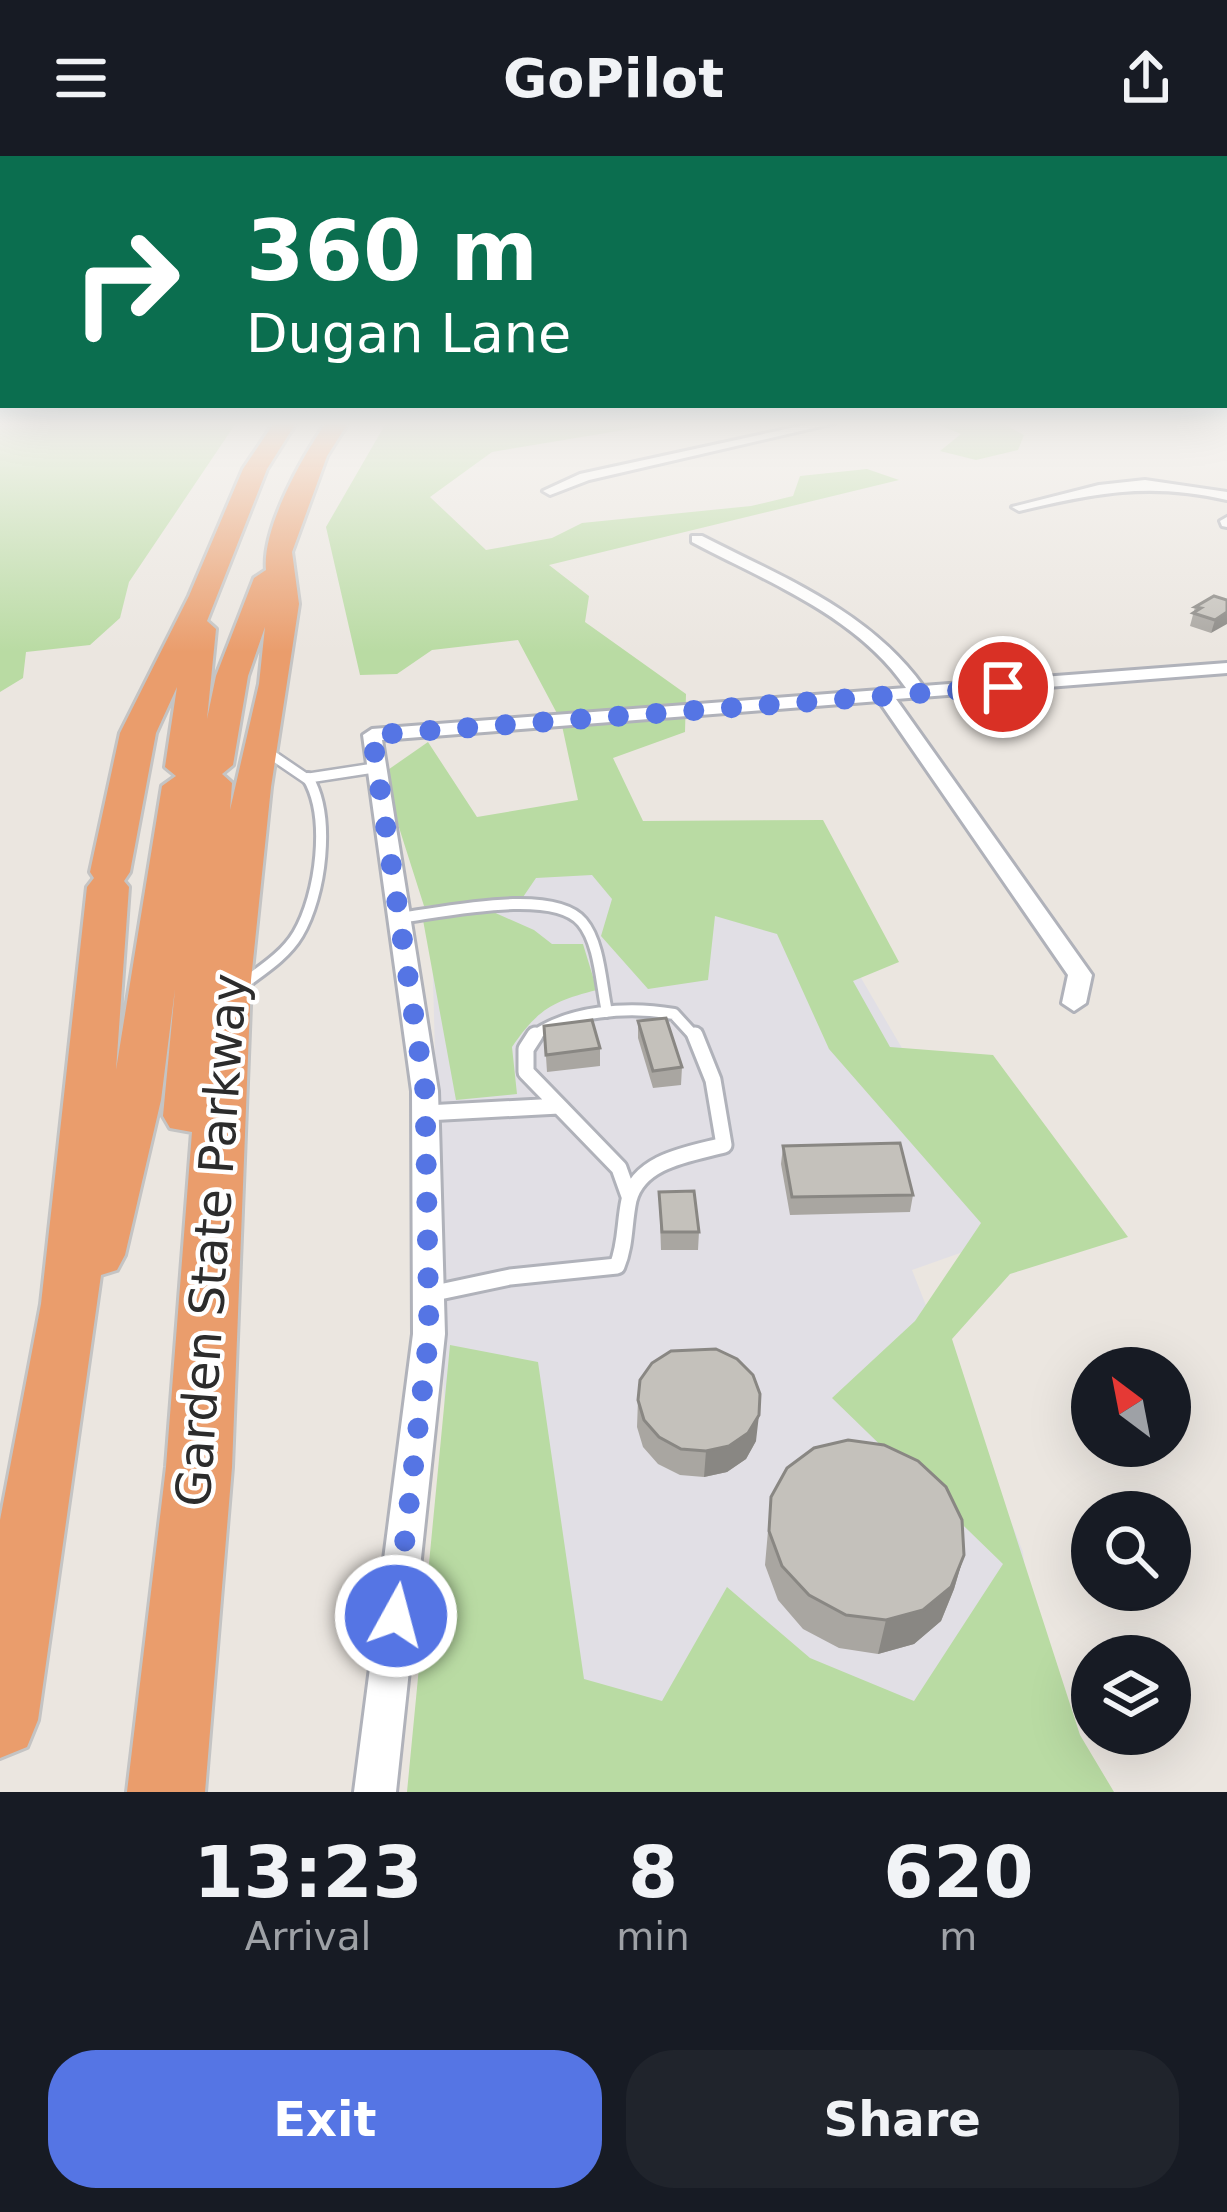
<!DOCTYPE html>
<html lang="en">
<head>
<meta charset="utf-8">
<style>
	:root { --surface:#171b24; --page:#20242c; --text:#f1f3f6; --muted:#9ea1a6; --accent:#5575e4 }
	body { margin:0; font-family:"DejaVu Sans",sans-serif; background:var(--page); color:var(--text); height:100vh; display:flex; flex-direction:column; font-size:45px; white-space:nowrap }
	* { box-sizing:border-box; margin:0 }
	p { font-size:39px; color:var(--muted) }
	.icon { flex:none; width:66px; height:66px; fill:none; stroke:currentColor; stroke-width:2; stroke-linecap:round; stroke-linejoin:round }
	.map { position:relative; height:1636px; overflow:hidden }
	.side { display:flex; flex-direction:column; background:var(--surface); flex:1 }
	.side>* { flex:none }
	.banner { position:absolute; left:0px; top:0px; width:1227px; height:252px; box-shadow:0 12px 48px #0002; background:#0b6e4f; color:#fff; overflow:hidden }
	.needle { width:78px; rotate:328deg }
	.tools { position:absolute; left:1071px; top:1191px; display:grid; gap:24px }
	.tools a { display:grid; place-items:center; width:120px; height:120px; border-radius:50%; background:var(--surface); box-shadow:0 12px 48px #0002; font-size:60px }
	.pin { position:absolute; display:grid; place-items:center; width:102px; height:102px; color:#fff; margin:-51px; border:6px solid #fff; border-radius:50%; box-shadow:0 3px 12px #0007 }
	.me { position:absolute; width:132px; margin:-66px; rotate:7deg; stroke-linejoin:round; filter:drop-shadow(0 0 9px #0008) }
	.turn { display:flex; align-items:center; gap:42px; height:252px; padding:0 48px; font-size:54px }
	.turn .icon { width:156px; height:156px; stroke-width:2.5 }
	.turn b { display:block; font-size:84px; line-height:102px }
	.eta { display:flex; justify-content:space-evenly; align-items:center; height:204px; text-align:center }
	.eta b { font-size:72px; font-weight:600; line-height:84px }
	.cta { display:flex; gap:24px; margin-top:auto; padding:24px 48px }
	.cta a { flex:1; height:138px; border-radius:48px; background:var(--accent); color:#fff; font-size:48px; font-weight:600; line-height:138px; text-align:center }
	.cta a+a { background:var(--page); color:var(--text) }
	header { display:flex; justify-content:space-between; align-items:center; height:156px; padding:0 48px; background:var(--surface); font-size:54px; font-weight:600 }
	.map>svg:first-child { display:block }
	.industrial { fill:#e1dfe5 }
	.green { fill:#b9dba3 }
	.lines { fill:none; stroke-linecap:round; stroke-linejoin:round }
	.service-far2-casing { stroke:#b0b2ba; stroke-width:14 }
	.service-far1-casing { stroke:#b0b2ba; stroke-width:16 }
	.service-casing { stroke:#b0b2ba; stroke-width:21 }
	.minor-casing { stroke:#b0b2ba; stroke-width:6 }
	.motorway-casing { stroke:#c4c4c4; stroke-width:6 }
	.service-far2 { stroke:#fff; stroke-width:9 }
	.service-far1 { stroke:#fff; stroke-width:10 }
	.service { stroke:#fff; stroke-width:15 }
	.minor { fill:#fff; fill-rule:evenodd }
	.motorway { fill:#ea9d6c; fill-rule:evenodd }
	.wall { fill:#a9a6a1 }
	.shaded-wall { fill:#898783 }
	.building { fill:#c4c1bb; stroke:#898783; stroke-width:3 }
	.route { stroke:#5575e4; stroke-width:21; stroke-dasharray:0 37.8 }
	.labels { text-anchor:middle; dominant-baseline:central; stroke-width:9; stroke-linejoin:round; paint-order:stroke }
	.near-street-label { font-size:48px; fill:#2c2c2c; stroke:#fff }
</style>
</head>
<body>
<header><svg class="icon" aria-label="menu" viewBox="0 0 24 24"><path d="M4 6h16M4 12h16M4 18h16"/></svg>GoPilot<svg class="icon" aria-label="share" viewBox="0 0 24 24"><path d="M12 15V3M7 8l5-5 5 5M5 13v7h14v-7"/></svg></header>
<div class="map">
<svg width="1227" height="1636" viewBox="0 0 1227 1636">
	<rect width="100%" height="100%" fill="#ebe6e0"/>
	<path class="industrial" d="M780 683 1011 1079 912 1114 1023 1396 1043 1587 454 1620 430 708Z"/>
	<path class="green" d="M0 267H236L129 426 120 462 90 489 26 496 23 522 0 536Z
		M386 267H666L492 296 430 341 486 394 552 382 582 367 751 350 793 340 800 320 867 313 899 324 549 409 589 440 585 466 686 538 685 576 613 602 643 665 823 664 899 806 853 825 890 891 993 899 1128 1081 1010 1118 952 1183 1080 1579 1114 1636H407L450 1189 538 1206 584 1523 662 1545 727 1431 810 1502 914 1545 1003 1408 832 1242 915 1165 981 1067 829 893 777 778 715 760 708 824 648 833 601 780 612 743 592 719 536 722 521 744 424 750 382 618 428 586 477 661 578 644 561 565 518 484 432 494 397 518 360 519 326 371Z
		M934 267H1002L1024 279 1018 294 976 304 940 295 961 278Z
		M491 755 534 774 552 788H583L597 834C553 845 538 853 512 891L517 938 456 944 423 764Z"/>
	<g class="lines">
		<g class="service-far2-casing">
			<path id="service-far2" d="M263 593 310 625
				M309 622 374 612"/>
		</g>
		<g class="service-far1-casing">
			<path id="service-far1" d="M399 762C440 757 553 731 582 766 600 787 601 830 607 856
				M242 829C262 814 285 800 298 778 321 739 331 661 308 622
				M531 882C568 854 629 850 674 858L696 882"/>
		</g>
		<g class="service-casing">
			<path id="service" d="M535 879 526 893V916L559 950
				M426 957 559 950 619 1012 629 1040
				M430 1138 510 1121 617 1110C626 1088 624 1067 629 1044 639 1004 690 998 724 989L713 924 695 879"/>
		</g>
		<g class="minor-casing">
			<path id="minor" d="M814 267H835L589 324 550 339 543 335 580 318Z
				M1145 324 1227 336V344C1149 326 1095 337 1019 355L1012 351 1099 329Z
				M1227 361V371L1222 370 1220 365Z
				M692 380H702C782 421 869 455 923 530L1227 507V517L896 543 1092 819 1086 847 1074 855 1062 847 1068 819 879 545 382 584 438 935 445 1178 396 1636H354L413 1178 412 935 363 579 372 573 906 532C856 459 767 426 692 386Z"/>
		</g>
		<g class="motorway-casing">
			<path id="motorway" d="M274 267H296L267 313 207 465 216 473 207 563 216 520 254 422 266 414C262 372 302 301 326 267H348L327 300 292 396 299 448 271 631 251 824 232 1311 205 1636H127L166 1311 192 976 170 972 163 960 175 833 161 944 125 1099 117 1114 101 1119 38 1564 27 1591 0 1602V1364L41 1148 87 731 94 722 90 716 120 577 189 440 243 313ZM265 471 259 528 230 654 232 627 222 618 233 609 248 520ZM177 531 165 611 176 620 162 630 116 914 129 731 124 725 130 716 156 577Z"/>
		</g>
		<use href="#service-far2" class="service-far2"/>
		<use href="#service-far1" class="service-far1"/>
		<use href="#service" class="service"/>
		<use href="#minor" class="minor"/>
		<use href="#motorway" class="motorway"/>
	</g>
	<path class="wall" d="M1227 444 1211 477 1190 470 1195 451Z
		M638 865 682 911 681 929 653 932 638 882Z
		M544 870 600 892V910L547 916Z
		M783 990 913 1039 910 1056 790 1059 781 1008Z
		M659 1036 699 1076 698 1094H661Z
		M638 1244 756 1285 746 1303 727 1316 704 1321 680 1319 658 1308 643 1291 637 1271Z
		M771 1341 964 1399 954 1433 941 1465 914 1488 878 1498 839 1492 803 1473 778 1444 765 1409Z"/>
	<path class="shaded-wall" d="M1227 456V468L1211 477 1215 464Z
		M759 1259 756 1285 746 1303 727 1316 704 1321 706 1295Z
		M964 1399 954 1433 941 1465 914 1488 878 1498 886 1464Z"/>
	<path class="building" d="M1214 440 1227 444V456L1215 464 1193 457 1201 452 1195 451Z
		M666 862 682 911 653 915 638 865Z
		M592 864 600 892 546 899 544 870Z
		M900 987 913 1039 792 1041 783 990Z
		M694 1035 699 1076H662L659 1036Z
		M716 1193 737 1203 753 1219 760 1238 759 1259 748 1277 729 1290 706 1295 681 1293 659 1281 644 1264 638 1244 640 1224 652 1207 671 1195Z
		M848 1284 884 1289 918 1305 946 1331 962 1364 964 1399 951 1431 923 1454 886 1464 846 1459 809 1439 782 1410 769 1375 771 1341 787 1312 814 1292Z"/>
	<linearGradient id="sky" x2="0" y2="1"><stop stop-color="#7ebde5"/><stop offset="0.54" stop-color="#f6f4f1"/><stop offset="1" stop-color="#f6f4f1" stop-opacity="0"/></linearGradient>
	<rect width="1227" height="496" fill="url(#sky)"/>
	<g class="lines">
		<path class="route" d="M396 1460 429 1178 425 935 372 579 1003 531"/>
	</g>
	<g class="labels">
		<g class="near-street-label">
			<text transform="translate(211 1084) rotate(-86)">Garden State Parkway</text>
		</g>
	</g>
</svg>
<div class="tools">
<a><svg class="needle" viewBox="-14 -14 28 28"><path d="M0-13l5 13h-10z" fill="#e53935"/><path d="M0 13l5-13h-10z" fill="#9ea1a6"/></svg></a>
<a><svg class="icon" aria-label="search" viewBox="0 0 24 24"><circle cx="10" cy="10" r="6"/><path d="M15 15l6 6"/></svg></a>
<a><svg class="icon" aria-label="layers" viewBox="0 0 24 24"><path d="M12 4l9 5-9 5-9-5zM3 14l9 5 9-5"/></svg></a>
</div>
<div class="pin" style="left:1003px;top:531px;background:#d93025"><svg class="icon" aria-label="arrive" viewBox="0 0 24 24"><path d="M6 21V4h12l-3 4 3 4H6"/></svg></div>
<svg class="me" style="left:396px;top:1460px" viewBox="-20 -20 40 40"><circle r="17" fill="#5575e4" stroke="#fff" stroke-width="3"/><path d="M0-11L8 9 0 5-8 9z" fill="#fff"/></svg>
<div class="banner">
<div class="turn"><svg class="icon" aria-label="right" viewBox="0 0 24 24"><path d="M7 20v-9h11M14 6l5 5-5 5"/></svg><div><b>360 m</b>Dugan Lane</div></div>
</div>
</div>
<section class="side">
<div class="eta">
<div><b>13:23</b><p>Arrival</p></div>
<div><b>8</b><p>min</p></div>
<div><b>620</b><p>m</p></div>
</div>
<div class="cta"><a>Exit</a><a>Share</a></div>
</section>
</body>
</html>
